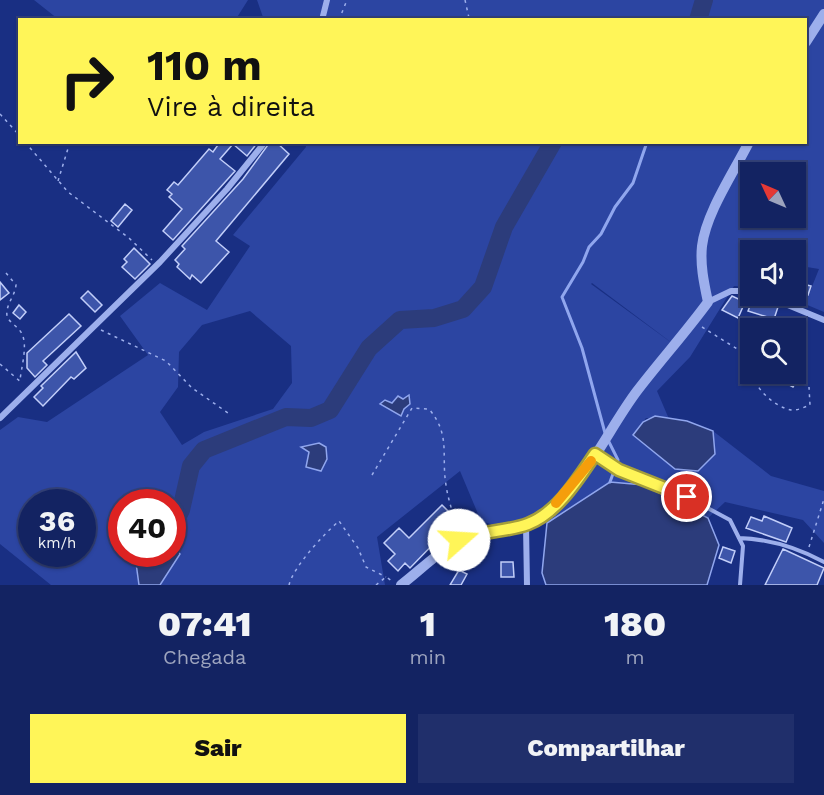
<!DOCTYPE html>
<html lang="pt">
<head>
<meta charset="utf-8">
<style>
	:root { --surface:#132362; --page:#202f6b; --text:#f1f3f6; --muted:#9da4be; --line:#324077; --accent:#fff558 }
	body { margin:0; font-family:"Work Sans",sans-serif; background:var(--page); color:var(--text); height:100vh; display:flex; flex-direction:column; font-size:22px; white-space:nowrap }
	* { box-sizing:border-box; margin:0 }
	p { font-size:20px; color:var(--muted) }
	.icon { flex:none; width:33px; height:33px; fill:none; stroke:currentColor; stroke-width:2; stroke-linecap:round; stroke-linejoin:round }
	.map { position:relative; height:585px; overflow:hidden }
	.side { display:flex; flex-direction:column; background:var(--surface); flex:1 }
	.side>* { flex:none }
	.banner { position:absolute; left:18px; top:18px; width:789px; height:126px; border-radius:0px; box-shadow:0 2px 4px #0004,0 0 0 2px var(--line); background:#fff558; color:#111; overflow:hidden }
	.needle { width:39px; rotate:314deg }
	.buttons { position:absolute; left:740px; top:162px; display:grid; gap:12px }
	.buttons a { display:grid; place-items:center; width:66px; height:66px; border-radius:0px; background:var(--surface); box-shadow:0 2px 4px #0004,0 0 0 2px var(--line); font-size:30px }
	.speed { position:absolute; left:18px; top:489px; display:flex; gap:12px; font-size:30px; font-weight:700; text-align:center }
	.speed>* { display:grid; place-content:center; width:78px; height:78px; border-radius:50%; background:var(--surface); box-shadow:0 2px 4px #0004,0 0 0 2px var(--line); line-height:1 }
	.speed small { font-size:15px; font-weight:400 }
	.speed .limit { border:9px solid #d22; background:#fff; color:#111 }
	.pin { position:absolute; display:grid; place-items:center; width:51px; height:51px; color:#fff; margin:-26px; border:3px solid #fff; border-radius:50%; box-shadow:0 2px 6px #0007 }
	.me { position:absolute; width:66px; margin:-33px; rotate:71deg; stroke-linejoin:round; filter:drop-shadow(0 0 4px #0008) }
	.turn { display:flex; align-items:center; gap:21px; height:126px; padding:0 30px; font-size:27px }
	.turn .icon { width:78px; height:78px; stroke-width:2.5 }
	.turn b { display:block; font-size:42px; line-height:51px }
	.eta { display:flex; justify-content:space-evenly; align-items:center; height:102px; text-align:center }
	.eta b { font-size:36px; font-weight:800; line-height:42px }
	.cta { display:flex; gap:12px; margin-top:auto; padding:12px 30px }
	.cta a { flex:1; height:69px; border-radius:0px; background:var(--accent); color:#111; font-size:24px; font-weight:800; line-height:69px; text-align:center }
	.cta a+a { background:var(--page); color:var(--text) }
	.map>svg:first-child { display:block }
	.green { fill:#2c45a2; fill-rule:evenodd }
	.water { fill:#2c3c7b; stroke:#90a6ee; stroke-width:1.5 }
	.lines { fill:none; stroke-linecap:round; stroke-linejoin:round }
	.stream { stroke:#90a6ee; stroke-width:3 }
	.river { stroke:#2c3c7b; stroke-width:18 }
	.building { fill:#3d55aa; stroke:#c2cef9; stroke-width:1.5 }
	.path { stroke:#9dafec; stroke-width:1.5; stroke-dasharray:3 4.5; stroke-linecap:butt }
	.service { stroke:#9dafec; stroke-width:4 }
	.minor { stroke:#9dafec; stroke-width:6 }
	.tertiary { stroke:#9dafec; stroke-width:10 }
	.route-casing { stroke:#a69f39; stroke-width:15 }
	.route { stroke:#fff558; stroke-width:10 }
	.slow { stroke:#f59e0b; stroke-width:10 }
</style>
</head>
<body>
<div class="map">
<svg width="824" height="585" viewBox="0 0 824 585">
	<rect width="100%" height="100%" fill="#192f83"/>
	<path class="green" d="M34 0H248L236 19H58Z
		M257 0H824V312L805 304 819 269 795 265V250H750V287L734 286 690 357 657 391 669 419 646 418 633 435 715 454 713 431 771 476 824 491V543L803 520 725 502 708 518 644 485 598 490 547 523 521 534 481 521 460 471 377 537 385 585H160L180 554 173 545 172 502H122V554H144L136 563 139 585H51L0 544V430L18 417 47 422 148 355 120 316 160 283 207 310 250 246 233 235 306 147 305 143 806 142V20H264ZM750 172H795V218H750ZM592 283 680 349 591 284ZM250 311 291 346 292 383 273 409 204 432 182 445 160 412 178 387 179 352 202 325ZM32 502H82V554H32Z"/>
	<path class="water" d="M409 395 410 404 404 409 401 416 380 404 385 400 392 403 398 396 403 399Z
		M655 416 687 421 713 431 715 454 698 471 675 469 633 435 643 422Z
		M319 443 326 447 327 459 321 471 306 467 309 452 301 447Z
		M610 482 644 485 708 518 719 545 707 585H546L542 573 547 523Z
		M173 545 180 554 160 585H139L136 563 144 554H172Z"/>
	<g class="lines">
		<path class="stream" d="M605 433 582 348 562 297 583 262 589 247 601 234 615 207 633 183 647 142
			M609 442 618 460 610 482"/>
		<path class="river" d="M698 20 704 0
			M172 528 181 510 191 466 204 450 286 417 311 418 330 410 369 348 400 320 434 318 463 309 483 287 504 227 553 142"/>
	</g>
	<path class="building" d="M220 142H258L247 156 233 144 220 159 235 171 173 240 163 231 182 209 169 197 172 194 167 190 174 182 178 185 209 149 213 152Z
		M270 142H276L289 154 216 241 229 252 201 283 192 275 190 279 177 267 179 264 175 260 185 249 182 246 243 179Z
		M125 204 132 210 118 227 111 221Z
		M134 248 150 264 135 279 122 267 127 262 124 259Z
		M0 282 9 293 0 300Z
		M795 282 811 286 808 295 795 291Z
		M88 291 102 305 95 312 81 298Z
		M732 296 745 302 738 318 722 310Z
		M754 296 778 307 774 319 748 311Z
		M19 305 26 312 20 319 13 313Z
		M69 314 81 326 43 361 47 365 35 377 27 368V353Z
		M76 352 86 368 74 379 71 377 43 406 34 397 43 388 41 386Z
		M781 374 798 378 793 387 778 379Z
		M442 505 448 511 438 521 441 524 438 526 444 533 410 568 405 563 398 571 388 561 395 554 384 543 399 528 409 538Z
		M764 516 792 528 786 542 746 528 751 517 762 521Z
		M723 547 735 551 731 563 719 558Z
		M783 549 824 568 817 585H765Z
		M501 562H513L514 577H501Z
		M459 570 467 574 461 585H450Z"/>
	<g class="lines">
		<path class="path" d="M465 0 469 18 467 20
			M339 20 347 0
			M0 114 20 136
			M25 142 68 192 129 238 152 260
			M58 181 70 142
			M6 273 16 285C15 295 8 302 7 311 5 322 18 325 22 334 28 346 21 368 20 381
			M702 327 750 357
			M101 330 166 361 192 388 231 415
			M0 364 22 383
			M753 374C755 389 775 407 791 410 797 411 804 407 810 405L809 387
			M372 475 412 408 429 409C451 435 441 455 446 485 448 500 454 515 457 531
			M809 547 824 499
			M289 585C294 566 323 535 339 521L358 548 366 567 386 577
			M376 585 386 577 392 581"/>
		<path class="service" d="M598 456 619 470 687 497 730 520 743 546 740 585
			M739 538C768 539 798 548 824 562"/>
		<path class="minor" d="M322 20 327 0
			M766 296 824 320
			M708 302 731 291H750
			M0 418 160 262 227 189 265 142
			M526 525 527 585"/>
		<path class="tertiary" d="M806 42 824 14
			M401 585C423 568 445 545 471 535 496 526 523 530 544 514 586 483 607 431 637 391 660 361 686 332 708 302 704 283 700 265 702 246 706 213 734 172 749 142"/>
	</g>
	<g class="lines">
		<g class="route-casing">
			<path id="route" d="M459 540C483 530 507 532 528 524 557 513 578 479 595 454L619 470 687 497"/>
		</g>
		<use href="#route" class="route"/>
		<path class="slow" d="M556 503 591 461"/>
	</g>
</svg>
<div class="buttons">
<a><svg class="needle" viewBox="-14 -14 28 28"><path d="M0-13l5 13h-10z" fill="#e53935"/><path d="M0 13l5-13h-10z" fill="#9da4be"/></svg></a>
<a><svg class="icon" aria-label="sound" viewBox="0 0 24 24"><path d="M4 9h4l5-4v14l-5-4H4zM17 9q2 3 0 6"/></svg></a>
<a><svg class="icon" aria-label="search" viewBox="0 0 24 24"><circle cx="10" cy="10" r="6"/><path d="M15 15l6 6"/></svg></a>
</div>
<div class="speed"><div>36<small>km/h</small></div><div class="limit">40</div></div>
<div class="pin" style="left:687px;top:497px;background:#d93025"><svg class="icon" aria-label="arrive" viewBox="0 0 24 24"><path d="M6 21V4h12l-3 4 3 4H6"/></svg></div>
<svg class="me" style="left:459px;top:540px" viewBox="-20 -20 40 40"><circle r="19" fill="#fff"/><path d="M0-13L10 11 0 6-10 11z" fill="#fff558"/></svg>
<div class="banner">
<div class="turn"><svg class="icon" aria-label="right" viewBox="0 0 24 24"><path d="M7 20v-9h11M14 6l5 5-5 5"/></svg><div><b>110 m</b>Vire à direita</div></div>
</div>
</div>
<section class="side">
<div class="eta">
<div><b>07:41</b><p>Chegada</p></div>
<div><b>1</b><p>min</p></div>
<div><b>180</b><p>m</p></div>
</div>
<div class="cta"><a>Sair</a><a>Compartilhar</a></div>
</section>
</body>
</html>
